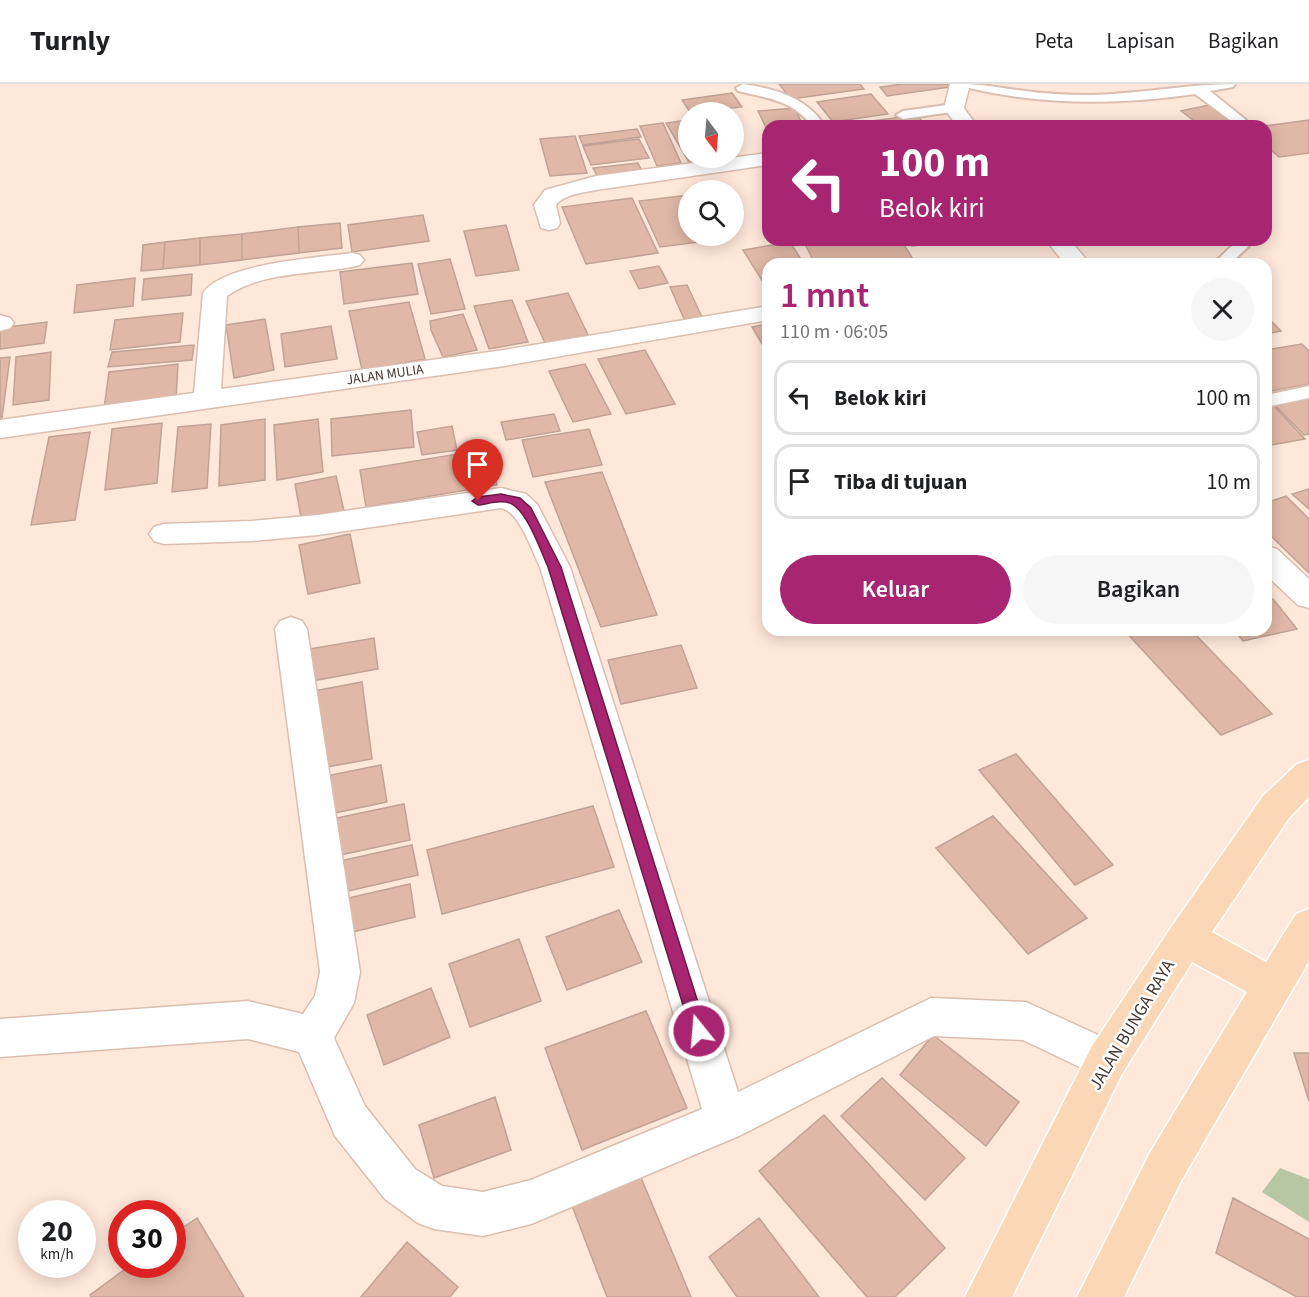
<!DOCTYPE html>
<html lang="id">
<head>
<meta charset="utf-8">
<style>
	:root { --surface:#fff; --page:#f6f6f6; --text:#202124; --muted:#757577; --line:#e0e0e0; --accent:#a82571 }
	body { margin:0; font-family:"Source Sans 3",sans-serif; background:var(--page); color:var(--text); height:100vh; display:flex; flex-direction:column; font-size:22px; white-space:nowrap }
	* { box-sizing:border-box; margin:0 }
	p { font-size:20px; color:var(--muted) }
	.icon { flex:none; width:33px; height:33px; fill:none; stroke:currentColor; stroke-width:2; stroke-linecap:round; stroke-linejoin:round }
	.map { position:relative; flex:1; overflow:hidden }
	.drawer { position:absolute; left:762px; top:174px; width:510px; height:378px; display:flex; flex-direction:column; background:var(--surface); border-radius:18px; box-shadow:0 3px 15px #0003 }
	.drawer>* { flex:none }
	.guide { position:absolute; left:762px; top:36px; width:510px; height:126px; border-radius:18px; box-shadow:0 3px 15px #0003; background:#a82571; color:#fff; overflow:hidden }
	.needle { width:39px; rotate:164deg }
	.fabs { position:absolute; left:678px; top:18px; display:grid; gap:12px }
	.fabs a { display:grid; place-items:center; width:66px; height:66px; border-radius:50%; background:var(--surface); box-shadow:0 3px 15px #0003; font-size:30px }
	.speed { position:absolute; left:18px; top:1116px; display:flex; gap:12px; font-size:30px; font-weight:700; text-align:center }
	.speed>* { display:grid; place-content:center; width:78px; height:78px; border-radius:50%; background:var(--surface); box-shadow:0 3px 15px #0003; line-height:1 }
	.speed small { font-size:15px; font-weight:400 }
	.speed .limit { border:9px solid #d22; background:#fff; color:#111 }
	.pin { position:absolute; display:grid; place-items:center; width:51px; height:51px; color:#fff; margin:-62px -26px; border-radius:50% 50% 50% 0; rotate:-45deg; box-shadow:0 0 6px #0007 }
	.pin .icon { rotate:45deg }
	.me { position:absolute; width:66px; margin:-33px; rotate:343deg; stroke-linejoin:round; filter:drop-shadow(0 0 4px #0008) }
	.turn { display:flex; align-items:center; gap:21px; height:126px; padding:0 18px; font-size:27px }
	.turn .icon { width:78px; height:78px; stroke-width:2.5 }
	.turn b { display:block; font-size:42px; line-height:51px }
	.round { display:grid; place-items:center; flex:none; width:63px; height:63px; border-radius:32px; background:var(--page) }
	.overview { display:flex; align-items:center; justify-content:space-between; height:102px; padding:0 18px }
	h1 { font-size:36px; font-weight:600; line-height:45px; color:var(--accent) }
	.primary-button { display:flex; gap:12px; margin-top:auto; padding:12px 18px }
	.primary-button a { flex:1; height:69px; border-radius:36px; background:var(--accent); color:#fff; font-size:24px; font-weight:600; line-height:69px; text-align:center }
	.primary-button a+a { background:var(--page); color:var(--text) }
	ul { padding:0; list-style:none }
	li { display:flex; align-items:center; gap:18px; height:75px; margin:0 12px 9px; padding:0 6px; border:3px solid var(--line); border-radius:18px }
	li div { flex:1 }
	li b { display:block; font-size:22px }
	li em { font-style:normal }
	header { display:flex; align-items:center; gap:36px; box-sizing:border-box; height:84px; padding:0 30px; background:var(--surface); border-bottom:2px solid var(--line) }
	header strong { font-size:28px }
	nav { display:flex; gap:33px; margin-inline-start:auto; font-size:21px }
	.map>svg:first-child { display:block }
	.green { fill:#b7c6a3 }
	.building { fill:#e0b8a7; stroke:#c0a296; stroke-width:1.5 }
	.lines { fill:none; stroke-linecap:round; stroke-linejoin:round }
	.lane-casing { stroke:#dbbeaf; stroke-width:4 }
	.street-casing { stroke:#dbbeaf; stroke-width:3 }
	.primary-casing { stroke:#fff; stroke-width:3 }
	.lane { fill:#fff; fill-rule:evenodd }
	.street { fill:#fff; fill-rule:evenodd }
	.primary { fill:#fad7b6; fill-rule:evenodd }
	.route { fill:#a82571; stroke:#6d1849; stroke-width:1.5 }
	.labels { text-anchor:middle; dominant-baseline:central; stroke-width:5; stroke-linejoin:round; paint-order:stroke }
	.far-street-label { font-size:14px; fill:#423630; stroke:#fff }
	.near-street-label { font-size:18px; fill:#423630; stroke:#fff }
</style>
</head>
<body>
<header>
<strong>Turnly</strong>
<nav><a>Peta</a><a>Lapisan</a><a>Bagikan</a></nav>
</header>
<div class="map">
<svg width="1309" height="1213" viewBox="0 0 1309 1213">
	<rect width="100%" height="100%" fill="#ffe7da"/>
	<path class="green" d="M1280 1084 1309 1095V1138L1262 1108Z"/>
	<path class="building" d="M779 0H860L864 5 791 15Z
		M903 0H947L950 3 887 12 880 3Z
		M732 9 742 23 690 28 682 16Z
		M871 10 888 30 833 38 817 18Z
		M1209 21 1236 42H1201L1181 27Z
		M795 24 803 42H768V48L758 27Z
		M917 31 926 42H834Z
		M688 36V74L728 75 690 80 666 39Z
		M1309 36V69L1279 73 1266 62 1264 42Z
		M663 39 681 79 657 82 640 42Z
		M637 45 641 53 583 61 579 52Z
		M575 52 587 89 550 92 540 55Z
		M639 55 649 74 591 81 583 62Z
		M638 79 642 87 598 93 593 84Z
		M688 111V152H714L716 156 660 163 639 117Z
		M632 114 658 169 586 180 562 123Z
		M423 131 429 157 352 168 348 141Z
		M340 139 342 164 299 169 298 143Z
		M506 141 519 186 476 192 464 147Z
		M298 143 299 169 242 176V150Z
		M242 150V176L200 181V154Z
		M200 154V181L163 185 165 158Z
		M823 156H901L916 180H815L804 158Z
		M908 156H926L929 160 912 162Z
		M165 158 163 185 141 187 143 161Z
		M790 158 804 180H768V206L743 166Z
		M450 175 465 225 431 230 418 180Z
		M412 179 418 210 344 220 340 188Z
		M659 182 668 199 639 205 630 187Z
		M192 190 191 211 142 216 144 195Z
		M135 194 133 222 74 229 77 201Z
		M687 201 702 233 684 235 670 203Z
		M568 209 588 251 545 259 526 217Z
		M512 216 528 258 489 265 474 222Z
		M409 218 425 275 362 286 349 227Z
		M183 229 180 258 110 266 115 236Z
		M463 230 477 266 443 273 431 246 430 237Z
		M1266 232 1281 247 1266 250Z
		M265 235 274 286 234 294 226 241Z
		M47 238 44 259 0 265V244Z
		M768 240V270L752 243Z
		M331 242 337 275 285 283 281 250Z
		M1302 260 1309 267V300L1271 307 1266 301V266Z
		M194 261 192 276 108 283 112 268Z
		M645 266 675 320 626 330 598 275Z
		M51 268 49 316 13 321 16 273Z
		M10 273 2 334 0 335V274Z
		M178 280 176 316 104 325 109 288Z
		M585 280 611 330 573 338 549 287Z
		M1309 314V350L1304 351 1275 321Z
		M1274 322 1305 355 1266 362V323Z
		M411 326 414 363 332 372 331 335Z
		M554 330 560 347 506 356 501 338Z
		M265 335V396L219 402 221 341Z
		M318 335 323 388 277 396 274 341Z
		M162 339 157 399 105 406 112 345Z
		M211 340 207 404 172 408 178 343Z
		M452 342 457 366 422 371 417 348Z
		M589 345 602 381 533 393 522 356Z
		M90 348 75 436 31 441 49 353Z
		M488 365 497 401 366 423 360 386Z
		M602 388 657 531 601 543 545 398Z
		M336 392 345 431 302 439 295 400Z
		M1309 405V425L1292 410Z
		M1286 412 1309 435V489L1266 447V419Z
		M350 450 360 499 308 510 299 461Z
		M1273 515 1297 545 1243 557 1234 546H1266V517Z
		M1124 546H1191L1272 630 1221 651Z
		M374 554 378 585 312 597 309 565Z
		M681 561 697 604 621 620 608 576Z
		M362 598 372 675 315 685 308 608Z
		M1016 670 1113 781 1075 801 979 686Z
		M381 681 387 718 330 730 326 692Z
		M404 720 410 756 331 773 327 736Z
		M593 722 614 783 442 830 427 766Z
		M993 732 1087 834 1028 870 936 764Z
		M412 761 418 791 335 810 331 779Z
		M410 800 415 833 340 851 335 817Z
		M619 826 642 878 567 906 546 853Z
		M519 855 541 917 470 943 449 880Z
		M431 904 450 953 384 981 367 931Z
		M646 927 687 1024 582 1066 545 964Z
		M933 951 1019 1018 986 1062 900 991Z
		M1294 969H1309V1017Z
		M882 994 965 1074 925 1116 841 1032Z
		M495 1013 511 1066 434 1094 419 1041Z
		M824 1031 945 1164 895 1213H867L759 1087Z
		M637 1084 691 1213H607L569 1114Z
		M1233 1114 1309 1155V1213H1297L1216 1169Z
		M197 1134 244 1213H91L90 1211 132 1180H172V1151Z
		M759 1134 819 1213H737L709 1173Z
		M407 1158 458 1203 450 1213H361Z"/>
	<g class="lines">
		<g class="lane-casing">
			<path id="lane" d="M743 0C776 5 806 13 825 42H811C794 16 766 14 738 7L736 4Z
				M963 0C983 0 999 4 1018 6 1043 10 1067 11 1092 11 1140 10 1187 0 1235 0L1233 3 1210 7 1246 36 1244 39H1234L1195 10C1118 21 1042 22 965 3Z
				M954 20 961 24 959 27 903 35 896 31 903 27Z
				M1238 156H1255L1230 180H1213Z
				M1309 302V314L1266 323V311Z"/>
		</g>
		<g class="street-casing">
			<path id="street" d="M950 0H970L964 24 977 42H957L944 24Z
				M768 69V81L596 106C582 109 565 110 556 121L560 139 557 144 549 146 541 144 534 121 545 106 596 92Z
				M1046 156H1070L1090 180H1065Z
				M352 169 360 171 364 176 360 181C317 192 266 185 227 212L221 305 504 266 768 222V236L504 282 0 354V336L194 309 203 209C224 179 317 174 352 169Z
				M0 231 10 234 14 239 10 244 0 247Z
				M501 404 526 410 537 420 570 483 738 1008 931 914 1026 918 1122 962 1128 976 1122 990 1107 996 1023 956 934 952 741 1051 531 1140 483 1152 434 1145 418 1139 385 1115 335 1052 299 968 248 955 0 973V935L248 917 303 930 315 912 320 888 275 545 280 537 291 533 302 537 307 545 360 888 354 919 334 954 365 1022 415 1085 442 1102 483 1108 531 1096 702 1025 540 483C532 467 519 427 501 424L318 451 251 457 164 460 154 457 149 450 154 443 164 440 251 437 318 431Z
				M1266 462 1277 465 1309 495V524L1298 521 1266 491Z"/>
		</g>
		<g class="primary-casing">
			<path id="primary" d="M1309 676V713L1289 734 1212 848 1266 878 1296 830 1309 825V877L1181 1097 1124 1213H1077L1151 1067 1247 908 1192 878 1122 990 1012 1213H965L1092 962 1172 842 1263 712 1297 680Z"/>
		</g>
		<use href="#lane" class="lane"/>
		<use href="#street" class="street"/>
		<use href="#primary" class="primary"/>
	</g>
	<path class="route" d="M501 410 520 414 531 424 561 483 707 947 705 953 699 955 693 953 691 947 548 483C541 467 527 428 512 420 502 415 488 420 478 421L472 417 478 413Z"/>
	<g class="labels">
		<g class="far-street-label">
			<text transform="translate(385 291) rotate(-8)">JALAN MULIA</text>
		</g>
		<g class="near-street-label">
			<text transform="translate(1132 941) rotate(-59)">JALAN BUNGA RAYA</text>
		</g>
	</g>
</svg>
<div class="fabs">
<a><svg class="needle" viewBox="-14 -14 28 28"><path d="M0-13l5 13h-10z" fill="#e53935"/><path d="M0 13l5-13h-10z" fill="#757577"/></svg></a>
<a><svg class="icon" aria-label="search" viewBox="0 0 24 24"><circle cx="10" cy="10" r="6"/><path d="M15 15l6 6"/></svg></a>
</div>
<div class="speed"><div>20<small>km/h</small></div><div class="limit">30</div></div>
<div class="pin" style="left:478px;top:417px;background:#d93025"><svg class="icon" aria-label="arrive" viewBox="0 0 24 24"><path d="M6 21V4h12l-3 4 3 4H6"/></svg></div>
<svg class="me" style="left:699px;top:947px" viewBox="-20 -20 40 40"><circle r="17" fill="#a82571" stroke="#fff" stroke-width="3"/><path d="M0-11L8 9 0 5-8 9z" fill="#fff"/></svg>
<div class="guide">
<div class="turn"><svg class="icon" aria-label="left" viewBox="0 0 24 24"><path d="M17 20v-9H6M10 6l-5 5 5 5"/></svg><div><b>100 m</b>Belok kiri</div></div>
</div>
<section class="drawer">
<div class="overview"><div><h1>1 mnt</h1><p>110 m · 06:05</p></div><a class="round"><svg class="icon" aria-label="close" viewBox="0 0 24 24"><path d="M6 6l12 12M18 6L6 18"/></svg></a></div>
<ul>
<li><svg class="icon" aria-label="left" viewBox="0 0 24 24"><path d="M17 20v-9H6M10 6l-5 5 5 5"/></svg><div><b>Belok kiri</b></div><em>100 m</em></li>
<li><svg class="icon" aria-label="arrive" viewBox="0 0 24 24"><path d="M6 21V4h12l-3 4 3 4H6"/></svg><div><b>Tiba di tujuan</b></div><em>10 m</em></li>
</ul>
<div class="primary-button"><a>Keluar</a><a>Bagikan</a></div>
</section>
</div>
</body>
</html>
